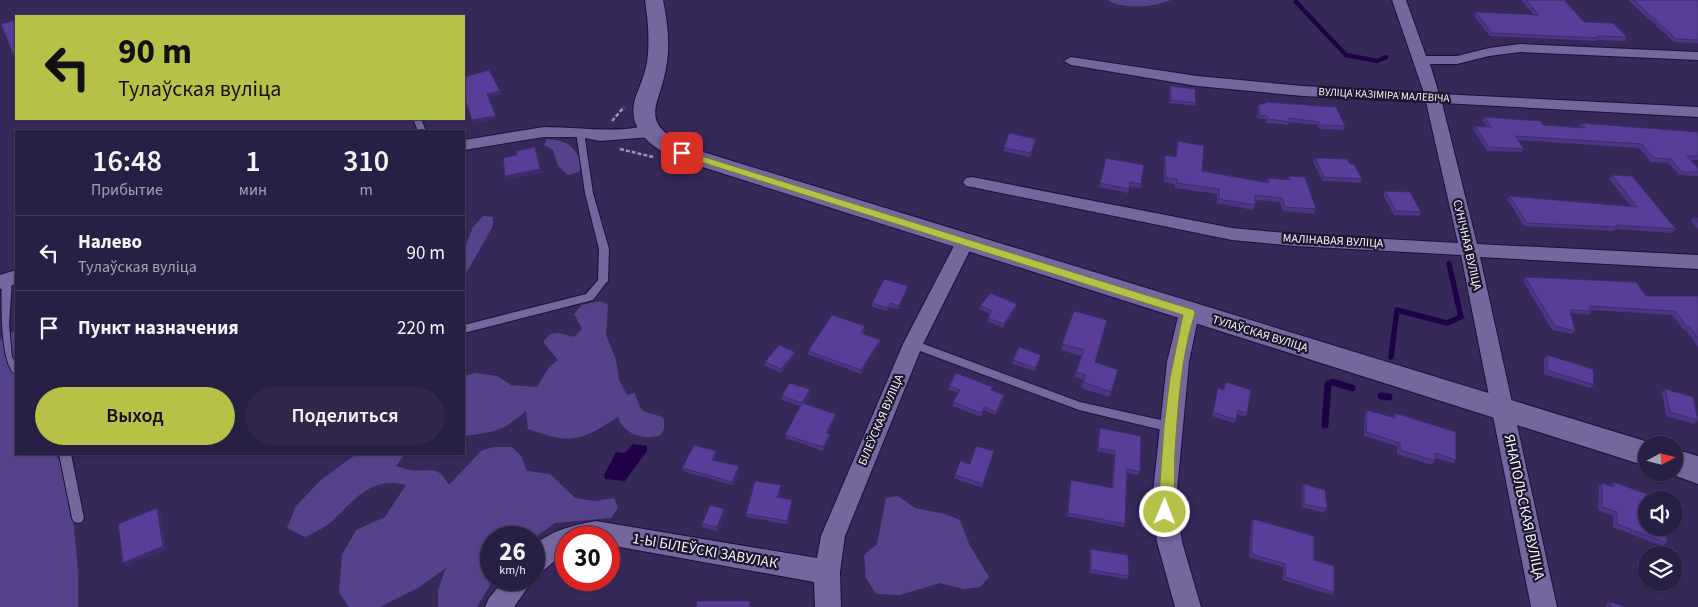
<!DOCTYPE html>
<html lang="ru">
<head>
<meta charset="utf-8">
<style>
	:root { --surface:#281f44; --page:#30274b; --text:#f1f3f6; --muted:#a5a2b2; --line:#443d5d; --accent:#b7c147 }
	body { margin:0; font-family:"Source Sans 3",sans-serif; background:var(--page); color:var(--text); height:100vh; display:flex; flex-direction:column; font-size:19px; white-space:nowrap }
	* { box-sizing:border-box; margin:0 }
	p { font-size:16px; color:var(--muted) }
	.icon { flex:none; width:28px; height:28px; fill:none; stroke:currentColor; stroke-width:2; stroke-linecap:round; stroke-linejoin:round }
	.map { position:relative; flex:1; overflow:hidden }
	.details { position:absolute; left:15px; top:130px; width:450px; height:325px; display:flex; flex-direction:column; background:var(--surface); border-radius:0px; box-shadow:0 1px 4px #0004,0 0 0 1px var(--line) }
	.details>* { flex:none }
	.guide { position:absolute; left:15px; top:15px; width:450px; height:105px; border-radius:0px; box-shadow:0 1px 4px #0004,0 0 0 1px var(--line); background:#b7c147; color:#111; overflow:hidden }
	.needle { width:32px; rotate:83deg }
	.controls { position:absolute; left:1638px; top:436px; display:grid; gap:10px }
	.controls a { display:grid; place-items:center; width:45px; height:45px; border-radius:50%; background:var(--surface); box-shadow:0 1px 4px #0004,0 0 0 1px var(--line); font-size:25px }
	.speed { position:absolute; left:480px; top:526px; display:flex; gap:10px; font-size:25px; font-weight:700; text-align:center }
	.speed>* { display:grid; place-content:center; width:65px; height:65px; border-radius:50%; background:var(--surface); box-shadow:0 1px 4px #0004,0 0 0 1px var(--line); line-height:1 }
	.speed small { font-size:12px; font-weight:400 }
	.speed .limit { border:8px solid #d22; background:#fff; color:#111 }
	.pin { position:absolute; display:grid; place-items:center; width:42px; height:42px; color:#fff; margin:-21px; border-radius:10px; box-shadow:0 2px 8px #0006 }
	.me { position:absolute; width:55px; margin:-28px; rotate:1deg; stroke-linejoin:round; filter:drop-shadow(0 0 4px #0008) }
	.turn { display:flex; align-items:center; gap:18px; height:105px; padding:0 20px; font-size:22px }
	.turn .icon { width:65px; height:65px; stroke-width:2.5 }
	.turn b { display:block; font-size:35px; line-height:42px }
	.eta { display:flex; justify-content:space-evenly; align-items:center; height:85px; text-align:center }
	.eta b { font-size:30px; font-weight:600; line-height:35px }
	.button { display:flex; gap:10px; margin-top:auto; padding:10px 20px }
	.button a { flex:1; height:58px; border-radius:30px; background:var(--accent); color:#111; font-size:20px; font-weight:600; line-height:58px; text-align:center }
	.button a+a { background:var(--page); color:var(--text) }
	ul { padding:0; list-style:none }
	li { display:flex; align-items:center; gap:15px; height:75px; padding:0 20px; border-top:1px solid var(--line) }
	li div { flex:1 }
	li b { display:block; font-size:19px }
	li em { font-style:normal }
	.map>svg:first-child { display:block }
	.green { fill:#56428b }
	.water { fill:#1f0147 }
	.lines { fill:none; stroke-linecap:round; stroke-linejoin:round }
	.stream-far2 { stroke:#1f0147; stroke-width:4.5 }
	.stream-far1 { stroke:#1f0147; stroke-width:5.5 }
	.stream { stroke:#1f0147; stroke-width:7 }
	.lane-casing { stroke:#1e0e3e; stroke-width:2 }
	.street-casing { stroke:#1e0e3e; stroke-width:2 }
	.secondary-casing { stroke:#1e0e3e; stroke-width:2 }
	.path { stroke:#9a93ae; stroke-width:2.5; stroke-dasharray:4 2; stroke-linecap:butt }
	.lane { fill:#73679e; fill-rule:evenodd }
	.street { fill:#73679e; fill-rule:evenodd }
	.secondary { fill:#73679e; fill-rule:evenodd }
	.wall { fill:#4d3484 }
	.shaded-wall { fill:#3e2b6b }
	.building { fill:#593d99; stroke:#3e2b6b }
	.route { fill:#b7c147; stroke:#777d2e }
	.labels { text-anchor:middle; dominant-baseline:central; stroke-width:4.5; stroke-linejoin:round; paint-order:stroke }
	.far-street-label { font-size:11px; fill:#f5f4fa; stroke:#1c172d }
	.street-label { font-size:12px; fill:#f5f4fa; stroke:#1c172d }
	.near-street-label { font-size:15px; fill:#f5f4fa; stroke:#1c172d }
</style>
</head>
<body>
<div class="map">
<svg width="1698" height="607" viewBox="0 0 1698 607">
	<rect width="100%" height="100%" fill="#36295a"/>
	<path class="green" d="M1107 0H1171C1154 7 1124 10 1107 0Z
		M547 139C568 141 571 144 582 162L579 172 568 175 558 166 553 150 544 145Z
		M483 216 493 217V226L464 277V245H466L473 227Z
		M600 301 608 305 606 335 616 360 619 380 627 395 634 393C638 398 638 405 641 409 647 415 657 413 664 419V429L661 435C644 441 623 434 618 417 580 441 572 445 528 429L526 411C502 432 494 432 464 436V376L475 373 497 376 511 385 537 387 549 367 558 360 543 342 550 334 559 333 574 337 582 329 574 314 582 305Z
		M16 330V454H55L69 475 78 570V607H0V340Z
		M495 447H512L521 456 527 471 550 474 575 498 595 501 614 498 618 508 611 518 555 523 534 538H491V580H493L477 607H438V590L446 568 418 588 380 607H349L339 592 342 555 356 530 385 517 406 485C366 475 352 506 326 526 320 530 312 533 305 537L287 528 296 506 321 480 352 457 359 454H405L396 466C401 467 406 470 411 470 432 473 436 463 449 485L482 450Z
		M898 496 915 508 945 514 960 520 969 544 989 577 980 587 964 589 940 583 900 595 876 594 866 578 864 555 877 544 886 498Z"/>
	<path class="water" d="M633 444 647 446V451L625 481 605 479 604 475 616 452 625 453Z"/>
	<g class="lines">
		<path class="stream-far2" d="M1296 2 1346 55 1377 61 1386 57"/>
		<path class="stream-far1" d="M1391 357 1397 310 1447 323 1461 317 1449 264"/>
		<path class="stream" d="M1381 396 1389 397
			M1325 425 1328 384 1333 382 1352 388"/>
		<g class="lane-casing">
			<path id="lane" d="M413 119H421L426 131H418Z
				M577 130H580L584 132 593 193 609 249 608 281 606 283 593 300 464 333V325L586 294 598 280 599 249 585 193 576 132Z
				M7 277 12 280 9 324 12 357 16 363V375C0 367 1 300 2 280Z
				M913 340 1080 402 1170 422 1174 424 1176 427 1174 430 1170 432 1079 410 909 347 908 344 909 341Z
				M59 454H71L84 518 82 522 78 523 74 522 72 518Z"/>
		</g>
		<g class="street-casing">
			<path id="street" d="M1392 0H1406L1426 56H1457L1489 48 1520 44 1698 52V60L1520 52 1489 56 1457 64H1430L1439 94 1698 107V117L1442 103 1477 244 1698 255V269L1480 257 1557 607H1531L1461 255 1295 246 1232 240 972 187 966 186 963 182 966 178 972 177 1232 228 1295 234 1458 243 1426 102 1303 96 1197 86 1071 65 1064 61 1071 57 1197 76 1303 86 1424 93Z
				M544 127C572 127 598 131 626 129 635 128 653 123 659 132L651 137 600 141 580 137H544L464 150V140Z
				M965 236 972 238 974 242 923 344 845 536 840 572 841 607H815L814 582 609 545V538H566V551L543 571 534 575V546C551 530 574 525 596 521L817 558 821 536 903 344 956 242 958 238Z
				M16 270V284L0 289V275Z
				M1189 306 1196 308 1199 313 1189 362 1176 501 1182 542 1201 607H1175L1157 542 1152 501 1167 362 1179 313 1182 308Z
				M504 580H533L514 607H485L489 598Z"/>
		</g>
		<g class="secondary-casing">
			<path id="secondary" d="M645 0H663C667 20 670 41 667 62 661 108 634 120 690 148L1658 445H1646V466L674 158C650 146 627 129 635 99 639 87 645 75 647 62 650 41 648 21 645 0Z
				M1674 449 1698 456V484L1665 472H1674Z"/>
		</g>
		<path class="path" d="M612 121 624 107
			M620 149 653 157"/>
		<use href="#lane" class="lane"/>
		<use href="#street" class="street"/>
		<use href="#secondary" class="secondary"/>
	</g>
	<path class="wall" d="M1521 0H1564L1584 22 1627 37 1625 41 1598 40 1597 41 1490 36 1474 16 1476 12 1534 15Z
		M1628 0H1698V43L1674 42Z
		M1170 86 1196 103 1195 106 1170 103 1169 89Z
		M1265 102 1345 126 1344 130 1319 129 1318 125 1289 122 1288 125 1266 123V119L1257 118 1258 107 1259 104H1264Z
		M1484 117 1543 125 1579 127V126L1581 123 1698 132V160H1691L1698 168V176L1679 175 1668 163 1651 162 1639 148 1517 140 1524 149 1521 152 1487 151 1473 129 1475 126H1486L1482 120Z
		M1036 139 1030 157 1003 151 1004 148Z
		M1178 141 1202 171 1266 182 1268 178 1288 180 1289 176 1316 209 1314 214 1283 211 1280 202 1255 200V205L1253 210 1217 203V194L1175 188V184L1164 182V160L1165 155 1176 157 1177 146Z
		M1106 158 1141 184 1140 188 1129 186 1128 193 1099 187Z
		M1315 158 1350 164 1362 179 1360 183 1323 181 1313 162Z
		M1612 175 1676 229 1672 233 1615 229 1614 231 1524 226 1507 199 1509 196 1631 206 1609 179Z
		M1385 191 1421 212 1419 216 1394 215 1383 195Z
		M1694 217 1698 218V229L1691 221Z
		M1525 277 1646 296H1698V347L1686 330H1684L1672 315 1591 310 1592 311 1589 315 1570 313 1575 331 1572 334 1552 330 1523 281Z
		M908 289 898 309 889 307 887 311 872 307V303Z
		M980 306 1017 308 1003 328 987 321 988 318 990 314 980 309Z
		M1074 311 1095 362 1118 370 1109 397 1081 388 1084 380 1074 377 1082 356 1061 350Z
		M865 330 863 334 880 340V343L861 374 808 354V351Z
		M1547 355 1594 385 1590 388 1544 374V359Z
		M795 356 781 373 765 366V362Z
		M1040 358 1035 371 1012 364 1013 360Z
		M1226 382 1247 413 1245 417 1237 414 1234 423 1212 416 1217 391 1218 388 1223 389Z
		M949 386 992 391 1004 399 996 415 984 410 981 417 953 406V402L958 393 948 389Z
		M810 389V393L804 404 836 417 828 433 830 438 823 451 786 438 785 435 800 406 782 400V396Z
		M1665 389 1698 420 1694 424 1666 416 1662 392Z
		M1367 410 1392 418 1395 413 1456 460 1453 463 1435 458V461L1432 465 1397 454V446L1364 436 1365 414Z
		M1100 428 1140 472 1138 475 1127 473 1125 524 1124 527 1067 516 1070 484 1071 480 1112 488 1114 455 1097 451 1099 431Z
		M716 451 717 454 714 461 739 469 733 485 683 471 682 468Z
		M993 454 982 488 954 478 955 475 970 464Z
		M1614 482 1667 543 1662 546 1613 527V516L1598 510 1599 486 1602 483 1611 486V485Z
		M1304 484 1327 509 1324 513 1302 507V488Z
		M781 488 779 497 792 500V503L787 524 746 517V514Z
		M724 509 725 512 718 531 702 527V524Z
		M1253 519 1314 560 1334 592 1332 595 1283 580V567L1249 557 1251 523Z
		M1091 549 1129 576 1127 579 1090 573V552Z
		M1610 602 1626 607H1606V605Z"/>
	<path class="shaded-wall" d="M500 91 501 94 489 98 487 94Z
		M496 116 497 119 473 124 472 120Z
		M536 151 541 173 507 180 505 176Z
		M908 286V289L898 309 899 306Z
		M1017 304V308L1003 328 1004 324Z
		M880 340V343L861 374V370Z
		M795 352V356L781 373V369Z
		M810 389V393L802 407V403Z
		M1004 395V399L996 415V412Z
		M836 414V417L826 436V433Z
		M830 434V438L823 451V447Z
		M716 451 717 454 713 464 712 460Z
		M739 466V469L733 485 732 482Z
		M781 485V488L778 501 777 497Z
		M792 500V503L787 524V521Z
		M157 508 160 511 166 549 126 566 123 563Z
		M724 509 725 512 718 531 717 527Z"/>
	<path class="building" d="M1526 0H1564L1584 22 1613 23 1627 37 1597 36 1599 38 1492 33 1476 12 1539 15Z
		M1634 0H1698V40L1676 39Z
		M16 20V61L1 24Z
		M489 70 500 91 487 94 496 116 472 120 464 97V77Z
		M1170 86 1195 89 1196 103 1171 100Z
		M1265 102 1336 107 1345 126 1321 125 1319 122 1289 118 1290 122 1268 119 1267 116 1259 115V104H1265Z
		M1484 117 1541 121 1543 125 1585 128 1581 123 1698 132V156H1687L1698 168V172H1682L1671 159 1654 158 1642 144 1515 136 1524 149 1489 147 1475 126 1491 127Z
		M1009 133 1036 139 1031 153 1004 148Z
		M1178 141 1204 146 1202 171 1269 183 1268 178 1291 180 1289 176 1305 177 1316 209 1285 207 1282 198 1255 195V205L1219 199V189L1177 183V179L1166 178 1165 155 1176 157Z
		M535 147 540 169 505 176 503 158 517 155 516 151Z
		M1106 158 1144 165 1141 184 1130 182 1129 189 1100 183Z
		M1315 158 1347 159 1350 164H1354L1362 179 1324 177Z
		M1612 175 1632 176 1676 229 1616 225 1617 227 1527 223 1509 196 1637 207Z
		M1385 191 1410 192 1421 212 1396 211Z
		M1694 217 1698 218V222Z
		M1525 277 1636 282 1646 296H1698V338L1690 327H1687L1675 311 1589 306 1592 311 1570 310 1575 331 1555 326Z
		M884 279 908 286 899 306 890 303 887 308 872 303Z
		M990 293 1017 304 1004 324 988 318 992 311 980 306Z
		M1074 311 1107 320 1095 362 1118 370 1111 392 1083 382 1086 375 1076 372 1084 350 1062 344Z
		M832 315 865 326 861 333 880 340 861 370 808 351Z
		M779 345 795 352 781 369 765 362Z
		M1019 347 1041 355 1035 368 1013 360Z
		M1547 355 1593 369 1594 385 1547 370Z
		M956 373 993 387 991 390 1004 395 996 412 984 407 981 413 953 402 960 390 949 386Z
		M1226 382 1251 390 1247 413 1238 411 1236 420 1213 412 1218 388 1224 390Z
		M789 383 810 389 802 403 782 396Z
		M1665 389 1693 397 1698 420 1670 412Z
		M802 403 836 414 826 433 830 434 823 447 785 435Z
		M1367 410 1395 418V413L1456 432V460L1435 453V461L1400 450V443L1366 432Z
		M1100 428 1141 436 1140 472 1127 469 1125 524 1068 513 1071 480 1113 488 1115 451 1098 448Z
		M694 445 716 451 712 460 739 466 732 482 682 468Z
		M976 446 994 451 983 484 955 475 960 461 970 464Z
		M755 481 781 485 777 497 792 500 787 521 746 514Z
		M1614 482 1663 500H1646V528H1666L1667 543 1617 524V512L1602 507V483L1614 487Z
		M1304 484 1325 490 1327 509 1304 504Z
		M710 505 724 509 717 527 702 524Z
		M157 508 163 546 123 563 118 524Z
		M1253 519 1314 536V560L1334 566V592L1285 577V564L1251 554Z
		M1091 549 1128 555 1129 576 1091 570Z
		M697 601H750V607H696Z
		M1610 602 1626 607H1611Z"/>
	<path class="route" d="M682 150 1194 310 1195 313C1181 356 1178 406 1175 451 1174 468 1176 501 1170 516L1165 518 1160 516 1158 512 1164 427 1170 378 1183 315 679 155 678 153Z"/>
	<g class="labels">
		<g class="far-street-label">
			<text transform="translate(1384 95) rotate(3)">ВУЛІЦА КАЗІМІРА МАЛЕВІЧА</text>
		</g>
		<g class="street-label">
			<text transform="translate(1333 241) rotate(3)">МАЛІНАВАЯ ВУЛІЦА</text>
			<text transform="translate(1467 245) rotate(77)">СУНІЧНАЯ ВУЛІЦА</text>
			<text transform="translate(1260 334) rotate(17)">ТУЛАЎСКАЯ ВУЛІЦА</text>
			<text transform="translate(881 420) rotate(-67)">БІЛЕЎСКАЯ ВУЛІЦА</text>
		</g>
		<g class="near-street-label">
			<text transform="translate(1524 507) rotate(78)">ЯНАПОЛЬСКАЯ ВУЛІЦА</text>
			<text transform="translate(705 551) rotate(10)">1-Ы БІЛЕЎСКІ ЗАВУЛАК</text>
		</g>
	</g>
</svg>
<div class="controls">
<a><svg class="needle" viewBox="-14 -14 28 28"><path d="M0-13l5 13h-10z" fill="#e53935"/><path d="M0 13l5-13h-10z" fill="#a5a2b2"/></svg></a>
<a><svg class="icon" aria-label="sound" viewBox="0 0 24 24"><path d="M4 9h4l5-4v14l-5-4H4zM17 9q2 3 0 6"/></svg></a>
<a><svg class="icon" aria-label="layers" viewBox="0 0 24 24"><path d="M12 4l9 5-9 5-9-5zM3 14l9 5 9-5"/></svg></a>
</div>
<div class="speed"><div>26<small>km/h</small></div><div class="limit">30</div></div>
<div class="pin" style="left:682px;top:153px;background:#d93025"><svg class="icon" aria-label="arrive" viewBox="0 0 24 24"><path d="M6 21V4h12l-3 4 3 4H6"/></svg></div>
<svg class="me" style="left:1165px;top:512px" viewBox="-20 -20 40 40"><circle r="17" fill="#b7c147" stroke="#fff" stroke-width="3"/><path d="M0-11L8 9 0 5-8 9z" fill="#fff"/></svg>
<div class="guide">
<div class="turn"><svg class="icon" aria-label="left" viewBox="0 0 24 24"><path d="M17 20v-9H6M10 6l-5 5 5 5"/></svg><div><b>90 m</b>Тулаўская вуліца</div></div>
</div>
<section class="details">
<div class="eta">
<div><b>16:48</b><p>Прибытие</p></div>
<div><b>1</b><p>мин</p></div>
<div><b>310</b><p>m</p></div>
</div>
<ul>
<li><svg class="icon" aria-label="left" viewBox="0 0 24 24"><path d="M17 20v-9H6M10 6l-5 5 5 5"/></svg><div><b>Налево</b><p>Тулаўская вуліца</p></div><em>90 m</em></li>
<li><svg class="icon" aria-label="arrive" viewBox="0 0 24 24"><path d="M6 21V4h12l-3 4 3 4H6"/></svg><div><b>Пункт назначения</b></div><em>220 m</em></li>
</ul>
<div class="button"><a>Выход</a><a>Поделиться</a></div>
</section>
</div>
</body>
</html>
